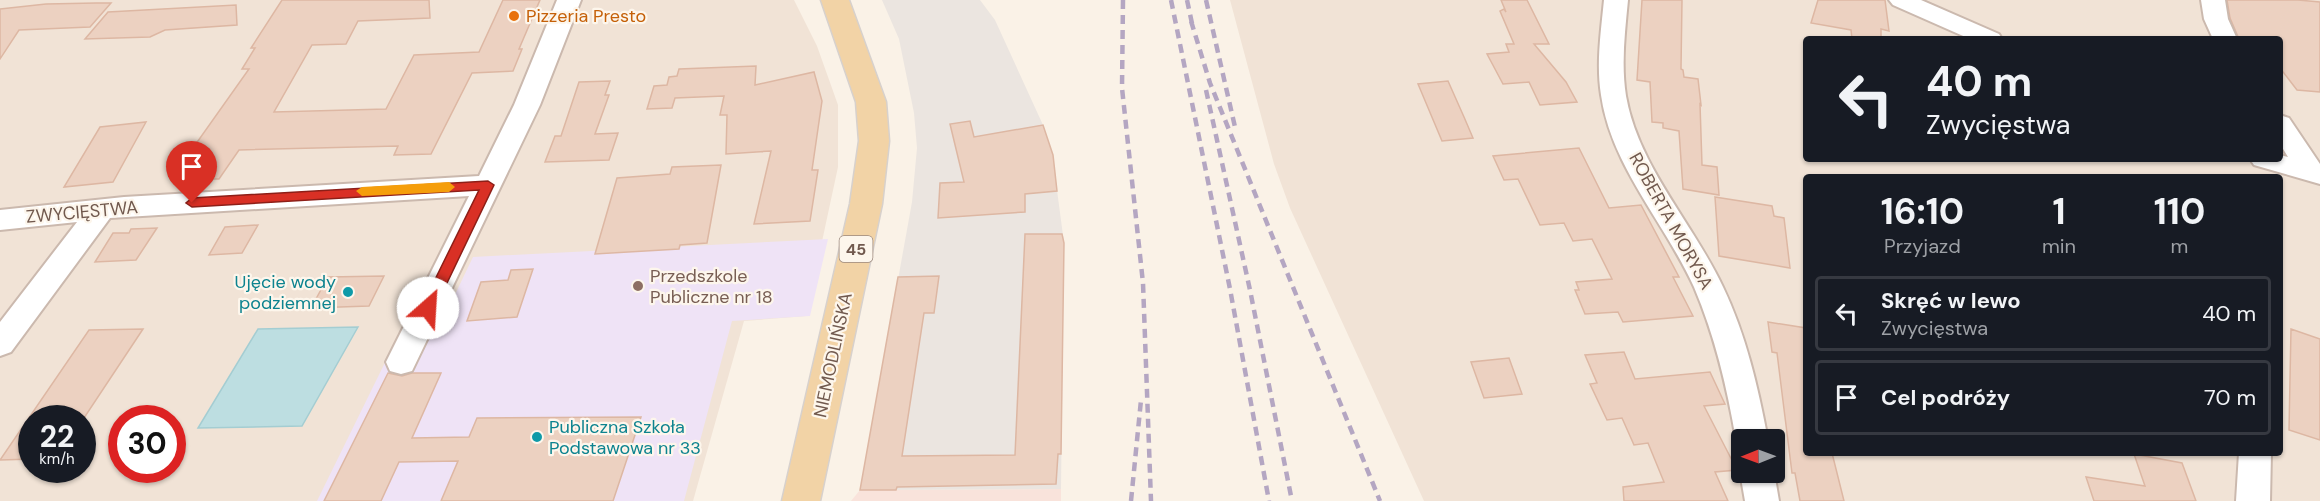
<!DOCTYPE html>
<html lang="pl">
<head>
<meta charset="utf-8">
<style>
	:root { --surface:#171b24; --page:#20242c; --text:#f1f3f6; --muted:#9ea1a6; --line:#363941 }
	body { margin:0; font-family:"DM Sans",sans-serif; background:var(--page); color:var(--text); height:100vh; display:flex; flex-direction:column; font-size:22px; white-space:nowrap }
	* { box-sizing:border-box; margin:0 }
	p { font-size:20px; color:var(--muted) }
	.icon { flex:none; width:33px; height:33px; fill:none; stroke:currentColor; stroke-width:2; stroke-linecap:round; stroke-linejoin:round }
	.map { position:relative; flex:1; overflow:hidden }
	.sheet { position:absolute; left:1803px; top:174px; width:480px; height:282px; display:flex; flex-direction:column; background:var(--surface); border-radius:6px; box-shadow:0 2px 4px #0004 }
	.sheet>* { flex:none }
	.banner { position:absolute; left:1803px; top:36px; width:480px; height:126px; border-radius:6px; box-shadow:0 2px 4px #0004; background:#171b24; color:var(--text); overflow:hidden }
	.needle { width:39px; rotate:269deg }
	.controls { position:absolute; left:1731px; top:429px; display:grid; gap:12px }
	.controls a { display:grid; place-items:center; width:54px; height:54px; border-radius:6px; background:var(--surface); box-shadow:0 2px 4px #0004; font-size:30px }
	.speed { position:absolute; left:18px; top:405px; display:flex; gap:12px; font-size:30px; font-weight:700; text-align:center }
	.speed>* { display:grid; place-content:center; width:78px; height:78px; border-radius:50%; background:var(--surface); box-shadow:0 2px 4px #0004; line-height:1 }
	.speed small { font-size:15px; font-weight:400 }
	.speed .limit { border:9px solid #d22; background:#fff; color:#111 }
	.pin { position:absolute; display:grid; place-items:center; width:51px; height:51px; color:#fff; margin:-62px -26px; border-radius:50% 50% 50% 0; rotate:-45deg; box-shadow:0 0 6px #0007 }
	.pin .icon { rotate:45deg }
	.me { position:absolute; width:66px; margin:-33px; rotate:26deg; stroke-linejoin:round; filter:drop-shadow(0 0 4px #0008) }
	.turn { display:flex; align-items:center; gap:21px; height:126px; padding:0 24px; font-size:27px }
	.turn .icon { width:78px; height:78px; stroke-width:2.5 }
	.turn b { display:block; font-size:42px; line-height:51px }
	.eta { display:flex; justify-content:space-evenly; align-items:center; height:102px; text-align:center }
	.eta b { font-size:36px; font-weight:700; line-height:42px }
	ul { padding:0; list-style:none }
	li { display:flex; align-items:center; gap:18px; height:75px; margin:0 12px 9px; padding:0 12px; border:3px solid var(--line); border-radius:6px }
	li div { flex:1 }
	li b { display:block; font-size:22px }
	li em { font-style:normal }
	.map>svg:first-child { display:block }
	.residential { fill:#f1e3d6; fill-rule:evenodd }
	.commercial { fill:#f9e3db }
	.industrial { fill:#ebe5e0 }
	.education { fill:#efe3f6 }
	.water { fill:#bddee1; stroke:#a4cdd2; stroke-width:1.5 }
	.building { fill:#ecd1c1; stroke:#ddb7a3; stroke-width:1.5 }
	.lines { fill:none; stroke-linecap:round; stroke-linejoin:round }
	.street-casing { stroke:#cbb9ae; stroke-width:4 }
	.primary-casing { stroke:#d7d1cd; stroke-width:3 }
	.street { fill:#fff; fill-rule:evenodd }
	.primary { fill:#f2d3a6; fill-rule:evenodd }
	.rail { stroke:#b4a6c2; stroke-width:4.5; stroke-dasharray:9 6; stroke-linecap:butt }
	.route { fill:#d93025; stroke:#8d1f18; stroke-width:1.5 }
	.slow { fill:#f59e0b }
	.food-dot { fill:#e8710a; stroke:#fdf6ec; stroke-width:2 }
	.education-dot { fill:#8d6e63; stroke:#fdf6ec; stroke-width:2 }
	.culture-dot { fill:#0f9aa8; stroke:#fdf6ec; stroke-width:2 }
	.labels { text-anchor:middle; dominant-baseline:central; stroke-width:4.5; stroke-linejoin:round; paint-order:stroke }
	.shield { fill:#fdf6ec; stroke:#9b887d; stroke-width:1.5 }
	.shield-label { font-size:16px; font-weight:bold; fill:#71594e }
	.food-label { font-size:18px; fill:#c56008; stroke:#fdf6ec; text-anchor:start }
	.street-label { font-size:18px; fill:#71594e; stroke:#fdf6ec }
	.education-label { font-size:18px; fill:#785e54; stroke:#fdf6ec; text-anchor:start }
	.culture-label { font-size:18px; fill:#0d838f; stroke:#fdf6ec; text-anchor:end }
</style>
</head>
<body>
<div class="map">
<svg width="2320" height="501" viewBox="0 0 2320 501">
	<rect width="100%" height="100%" fill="#faf2e7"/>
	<path class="residential" d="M0 0H794L817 46 838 105V167L806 316 744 321 693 501H0ZM32 418H82V470H32ZM122 418H172V470H122Z
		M1230 0H2207L2220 39H1806V159H2280V39H2230L2217 0H2320V501H1765L1764 473 1774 472V440L1763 439 1761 404 1738 321 1699 267 1742 440V472L1759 501H1424L1290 208 1274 164ZM1806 177H2280V453H1806Z"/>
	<path class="commercial" d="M1061 489V501H851L860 490Z"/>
	<path class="industrial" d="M882 0H980L995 20 1043 125 1055 175 1064 243 1061 489 860 490 912 202 917 148 914 113 899 39Z"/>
	<path class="education" d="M828 239 810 316 732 321 684 501H317L399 334H436L473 257Z"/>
	<path class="water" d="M358 327 302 426 198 428 258 329Z"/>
	<path class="building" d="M282 0H429L430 18 358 21 346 44 312 45 274 112 386 109 414 55 479 52 503 0H540L519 49H522L513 71 472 73 431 154 394 155 398 146 239 150 219 179H171L249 69H242L255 48H251Z
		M1501 0H1527L1549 44H1534L1566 82 1577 102 1540 105 1529 82 1503 84 1487 54 1509 52 1506 44H1514L1500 11 1504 9 1506 12Z
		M1642 0H1682L1681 69 1683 70 1684 77 1698 79 1701 105 1700 104 1702 165 1717 167 1719 195 1683 189 1679 131 1663 128V123L1652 122 1650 82 1637 80Z
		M1818 0H1885L1889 31 1881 29V39H1852L1851 30 1811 23Z
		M2227 0H2298L2320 2V92L2297 90 2280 68V39H2239L2230 18Z
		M96 3H111L90 27 19 30 0 59V9L46 4Z
		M236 5 237 25 165 30 150 37 85 39 108 12Z
		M756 66 755 85 814 72 822 101 812 170H818L810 221 754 224 771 151 726 154 727 115H720L724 96 675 98 672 108 647 109 654 86 667 85 669 77 677 76 679 69Z
		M610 81 605 95H609L595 134 618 133 609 160 545 162 555 136H561L579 82Z
		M1448 81 1464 117 1473 138 1442 141 1418 84Z
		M970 121 974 137 1043 125 1053 155 1057 191 1025 194V212L938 218 940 183 964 182 950 124Z
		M146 122 113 182 64 187 100 127Z
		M1579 148 1609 208 1641 205 1679 277H1673L1693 316 1623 322 1618 312 1585 314 1575 290H1579L1576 282 1612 279 1592 239 1573 241 1564 223 1540 225 1518 179 1504 180 1493 156Z
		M721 165 707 243 680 245 679 249 595 254 617 178 670 174 672 167Z
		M1715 197 1772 206 1774 216 1784 218 1790 268 1719 256Z
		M258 225 242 253 209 255 225 227Z
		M157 228 136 260 95 262 113 233H129L131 229Z
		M1025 234H1062L1064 243 1061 454H1058L1056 484 897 487 896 490H860L898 277 939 276 934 313H924L902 456 1015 455Z
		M533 269 517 317 467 321 481 282 508 280 511 270Z
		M384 276 369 306 311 308 328 277Z
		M1768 322 1806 328V453H1832L1844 501H1800L1795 473H1792L1777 353 1772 352Z
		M143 329 84 418H32V459L0 460 89 330Z
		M2291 329 2320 339V440L2289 430Z
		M1624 352 1635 379 1710 372 1725 404 1704 406 1737 470 1715 472 1728 501H1624L1623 487 1664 482 1648 443 1634 445 1622 418 1607 420 1590 384 1597 383 1585 355Z
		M1509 358 1522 394 1484 398 1471 362Z
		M388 373 402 376 412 373H441L412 438 469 437 477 418 641 417 613 501H441L458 461 399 462 381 501H324Z
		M2134 454 2182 463 2196 501H2094L2086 477 2145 486Z"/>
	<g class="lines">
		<g class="street-casing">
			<path id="street" d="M557 0H581L540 105 412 371 401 374 390 371 386 362 469 196 110 218 11 352 0 356V322L77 222 0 230V210L124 197 479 176 514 105Z
				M1604 0H1628C1625 32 1621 64 1626 96 1638 166 1693 223 1723 287 1746 335 1758 387 1768 440H1742V450L1736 440C1727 387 1715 336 1694 287 1665 223 1611 166 1601 95 1596 64 1601 31 1604 0Z
				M1889 0H1921L1999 34 2002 39H1970L1893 5Z
				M2201 0H2225L2228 19 2237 39H2213L2204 19Z
				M2280 115 2289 118 2320 164V184L2254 165 2250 159H2280V155L2288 157 2280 144Z
				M2239 453H2271L2270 501H2236Z
				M1742 470V472H1774L1779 501H1745L1740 472Z"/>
		</g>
		<g class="primary-casing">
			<path id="primary" d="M821 0H849L886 102 889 141 882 204 820 501H782L850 204 859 141 856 102Z"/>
		</g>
		<use href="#street" class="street"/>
		<use href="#primary" class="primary"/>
		<path class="rail" d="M1123 0 1122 88 1143 283 1151 501
			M1171 0 1230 289 1269 501
			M1187 0 1193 28
			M1206 0 1235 127
			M1191 21 1210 83 1380 501
			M1206 90 1250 290 1292 501
			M1131 501 1141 400"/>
	</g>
	<path class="route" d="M488 181 494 185 435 308 428 313 421 308 479 190 192 207 186 203 192 198Z"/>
	<path class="slow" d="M449 182 455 187 449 192 362 196 356 191 362 187Z"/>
	<circle class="food-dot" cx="514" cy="16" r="6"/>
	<circle class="education-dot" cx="638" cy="286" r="6"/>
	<g class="culture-dot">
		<circle cx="348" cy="292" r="6"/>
		<circle cx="537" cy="437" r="6"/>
	</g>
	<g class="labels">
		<rect class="shield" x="839.5" y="236" width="33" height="26" rx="4.5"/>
		<g class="shield-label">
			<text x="856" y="249">45</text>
		</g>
		<g class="food-label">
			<text x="526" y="16">Pizzeria Presto</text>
		</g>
		<g class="street-label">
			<text transform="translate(82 212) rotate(-5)">ZWYCIĘSTWA</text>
			<text transform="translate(1671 221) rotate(61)">ROBERTA MORYSA</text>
			<text transform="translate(833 355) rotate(-78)">NIEMODLIŃSKA</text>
		</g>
		<g class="education-label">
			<text x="650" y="276">Przedszkole<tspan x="650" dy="21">Publiczne nr 18</tspan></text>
		</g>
		<g class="culture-label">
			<text x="336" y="282">Ujęcie wody<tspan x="336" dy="21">podziemnej</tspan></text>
			<text x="549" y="427" text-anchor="start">Publiczna Szkoła<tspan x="549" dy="21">Podstawowa nr 33</tspan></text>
		</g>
	</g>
</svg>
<div class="controls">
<a><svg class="needle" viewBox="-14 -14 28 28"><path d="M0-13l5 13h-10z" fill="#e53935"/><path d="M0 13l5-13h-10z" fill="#9ea1a6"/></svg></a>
</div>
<div class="speed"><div>22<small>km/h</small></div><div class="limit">30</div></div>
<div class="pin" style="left:192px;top:203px;background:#d93025"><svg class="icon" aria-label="arrive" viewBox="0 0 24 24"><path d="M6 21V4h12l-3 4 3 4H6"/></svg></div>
<svg class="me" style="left:428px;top:308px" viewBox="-20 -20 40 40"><circle r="19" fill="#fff"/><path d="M0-13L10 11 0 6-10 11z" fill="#d93025"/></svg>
<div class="banner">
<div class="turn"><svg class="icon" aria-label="left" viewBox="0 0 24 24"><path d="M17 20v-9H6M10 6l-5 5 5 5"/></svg><div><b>40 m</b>Zwycięstwa</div></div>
</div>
<section class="sheet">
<div class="eta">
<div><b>16:10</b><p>Przyjazd</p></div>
<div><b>1</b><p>min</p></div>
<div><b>110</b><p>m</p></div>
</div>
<ul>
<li><svg class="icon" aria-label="left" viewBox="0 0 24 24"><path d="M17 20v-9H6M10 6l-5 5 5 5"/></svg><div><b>Skręć w lewo</b><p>Zwycięstwa</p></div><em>40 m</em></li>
<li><svg class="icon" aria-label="arrive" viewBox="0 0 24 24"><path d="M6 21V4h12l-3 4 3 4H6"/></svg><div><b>Cel podróży</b></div><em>70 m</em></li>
</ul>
</section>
</div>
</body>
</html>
